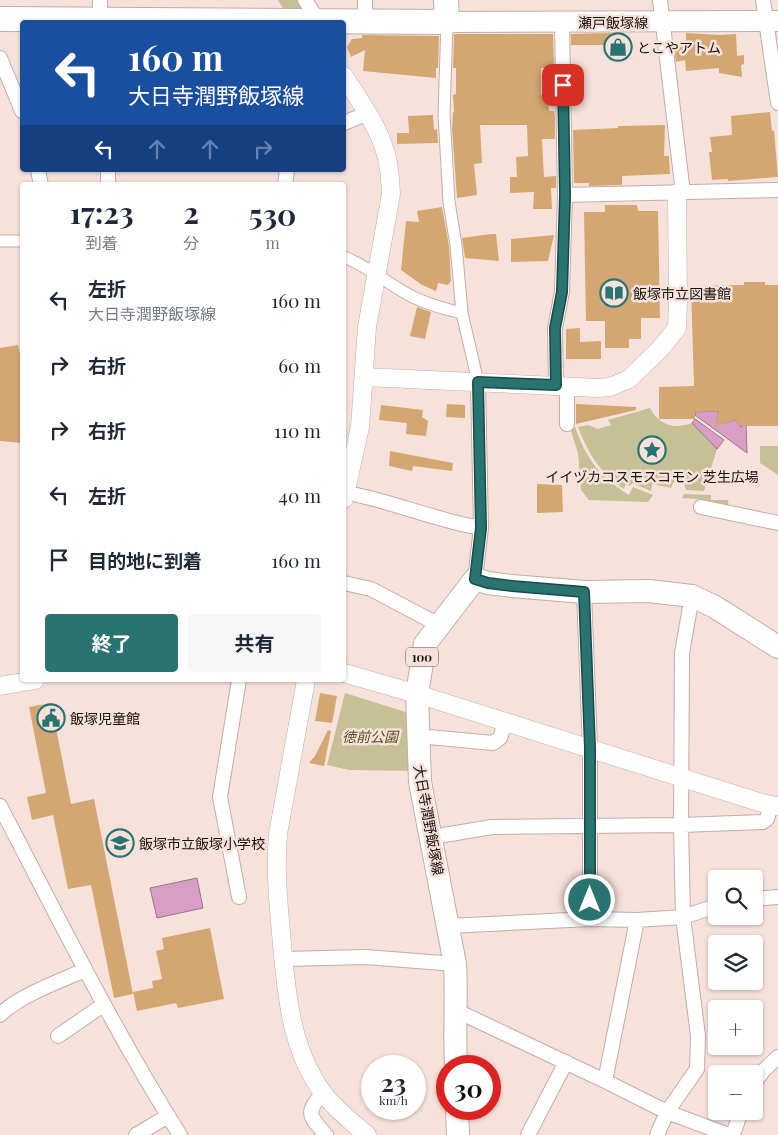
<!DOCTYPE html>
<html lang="ja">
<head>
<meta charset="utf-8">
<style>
	:root { --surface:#fff; --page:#f6f6f7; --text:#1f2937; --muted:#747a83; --accent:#297370 }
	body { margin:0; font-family:"Playfair Display","Noto Sans JP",serif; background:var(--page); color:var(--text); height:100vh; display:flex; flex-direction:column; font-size:19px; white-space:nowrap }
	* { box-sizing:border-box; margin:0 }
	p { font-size:16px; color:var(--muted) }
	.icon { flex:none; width:28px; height:28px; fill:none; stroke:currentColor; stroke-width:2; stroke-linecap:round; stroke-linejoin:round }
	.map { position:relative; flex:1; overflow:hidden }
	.details { position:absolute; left:20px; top:182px; width:326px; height:500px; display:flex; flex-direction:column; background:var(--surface); border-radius:5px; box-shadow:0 1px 4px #0004 }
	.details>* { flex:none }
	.banner { position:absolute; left:20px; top:20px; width:326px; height:152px; border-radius:5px; box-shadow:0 1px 4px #0004; background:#1a4fa0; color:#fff; overflow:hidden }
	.controls { position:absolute; left:708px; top:870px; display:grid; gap:10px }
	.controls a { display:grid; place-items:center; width:55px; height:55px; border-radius:5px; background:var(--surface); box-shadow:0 1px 4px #0004; font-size:25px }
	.speed { position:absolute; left:361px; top:1055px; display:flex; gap:10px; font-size:25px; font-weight:700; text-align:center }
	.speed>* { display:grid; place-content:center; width:65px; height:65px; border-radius:50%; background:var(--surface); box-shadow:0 1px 4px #0004; line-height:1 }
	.speed small { font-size:12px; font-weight:400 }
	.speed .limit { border:8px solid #d22; background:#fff; color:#111 }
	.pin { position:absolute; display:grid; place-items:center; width:42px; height:42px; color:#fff; margin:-21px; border-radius:10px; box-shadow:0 2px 8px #0006 }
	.me { position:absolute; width:55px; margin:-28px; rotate:0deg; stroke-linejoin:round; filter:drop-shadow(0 0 4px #0008) }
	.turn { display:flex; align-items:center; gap:18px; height:105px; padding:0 25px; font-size:22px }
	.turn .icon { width:65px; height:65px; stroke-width:2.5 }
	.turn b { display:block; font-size:35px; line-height:42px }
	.lanes { display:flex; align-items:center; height:48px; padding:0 25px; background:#0003; justify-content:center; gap:25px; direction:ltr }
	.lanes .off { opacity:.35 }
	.eta { display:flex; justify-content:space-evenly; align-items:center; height:85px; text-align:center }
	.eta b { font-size:30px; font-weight:700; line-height:35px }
	.button { display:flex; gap:10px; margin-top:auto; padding:10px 25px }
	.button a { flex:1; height:58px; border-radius:5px; background:var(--accent); color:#fff; font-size:20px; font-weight:700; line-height:58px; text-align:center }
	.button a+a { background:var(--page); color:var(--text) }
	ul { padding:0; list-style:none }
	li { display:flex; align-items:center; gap:15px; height:65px; padding:0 25px }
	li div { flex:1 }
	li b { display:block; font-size:19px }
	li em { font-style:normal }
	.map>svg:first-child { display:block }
	.green { fill:#c6c096 }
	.water { fill:#d99ec6; stroke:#9f738f }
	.building { fill:#d4a772 }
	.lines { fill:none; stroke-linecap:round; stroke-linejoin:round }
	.pedestrian-casing { stroke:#c1ada6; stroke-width:13 }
	.minor-casing { stroke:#c1ada6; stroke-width:16 }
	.tertiary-casing { stroke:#c1ada6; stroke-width:19 }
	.secondary-casing { stroke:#c1ada6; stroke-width:22 }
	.primary-casing { stroke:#c1ada6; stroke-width:24 }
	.trunk-casing { stroke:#c1ada6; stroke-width:26 }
	.pedestrian { stroke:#fff; stroke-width:11 }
	.minor { stroke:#fff; stroke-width:14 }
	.tertiary { stroke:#fff; stroke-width:18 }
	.secondary { stroke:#fff; stroke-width:20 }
	.primary { stroke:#fff; stroke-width:22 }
	.trunk { stroke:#fff; stroke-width:24 }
	.route-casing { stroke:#1b4b49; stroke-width:12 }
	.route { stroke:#297370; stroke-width:9 }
	.labels { text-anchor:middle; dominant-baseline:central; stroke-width:5; stroke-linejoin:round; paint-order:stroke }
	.shield { fill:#f7e2db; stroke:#5a4f4c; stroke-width:1 }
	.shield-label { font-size:12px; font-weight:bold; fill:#17100e }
	.street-label { font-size:14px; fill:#17100e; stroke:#f7e2db }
	.poi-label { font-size:14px; fill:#17100e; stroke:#f7e2db; text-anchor:start }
	.park-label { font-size:14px; font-style:italic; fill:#554d1a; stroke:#f7e2db }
</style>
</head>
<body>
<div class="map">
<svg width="778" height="1135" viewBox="0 0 778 1135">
	<rect width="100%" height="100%" fill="#f7e2db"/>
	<path class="green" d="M278 0H300L307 12 284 10Z
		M650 408C659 425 674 430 692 423L717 449 704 491 686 490 684 484 677 481 673 483 671 488 652 484 651 491 632 483 630 486 626 484 624 489C600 473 588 453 578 427L588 425 598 429 611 425 608 420Z
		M575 427C587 460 599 476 629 495L633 487 653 495 648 502 589 500 581 490 578 453 570 428Z
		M760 446H778V475L760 463Z
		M684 494 711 495V500H728L729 510 703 505 698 499 682 498Z
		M345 693 412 714 416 771 349 770 327 765Z"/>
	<path class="water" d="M719 411 716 425 736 420 741 427 746 423 747 453 695 415V412Z
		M695 419 724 440 717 449 692 423Z
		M197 878 203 908 157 918 150 888Z"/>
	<path class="building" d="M611 33V45H571V34Z
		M686 33 720 35 736 34 737 56 744 55V64L741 65 742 77 719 73V68L686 71 685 60 676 62 674 48 686 46Z
		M454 34H553L554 68H541V95H548L549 111H554L555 117V139H542L544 177 556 176V188H551L552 209H533L534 192 510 193V177H517L516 157 528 156 527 125H480L482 163 474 164 477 195 457 198 452 129 453 112H454L453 95 456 94V68H453Z
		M362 35 439 36 438 68H436V78L363 71 365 50 351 57 347 47 352 39 362 38Z
		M770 112 772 131H774L778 177 728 181V179L712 180 709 152H712L710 137 732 135 731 116Z
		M433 115 434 130 437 129 438 143 397 144V133H409L408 116Z
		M665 125 664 156H669L670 174 622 176V185L589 186V183H574L573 130 618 128V126Z
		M605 205H637L638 211H658L660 318H641V339H629V348H605V321H586L584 212H605Z
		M442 207 449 246 451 281 448 285 438 283 436 291 422 285 401 270 406 221 419 222 417 211Z
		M491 234H496L499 261 465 258 462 238Z
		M554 235 548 261 511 262V239Z
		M744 282H765V285H778V426H740L736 420 715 426 719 411 695 412V419H659V387L694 386 691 286 744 285Z
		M417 307 431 312 425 339 410 336Z
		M580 328V342L601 341V359H566V329Z
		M18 345 22 363V443L0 441V348Z
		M447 404 465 405V418L446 417Z
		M576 404 636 407V410L576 424Z
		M381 405 423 410 422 417 428 421 426 436 406 434 407 423 379 420Z
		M390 451 453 463 452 471 413 466 412 471 389 466Z
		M537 484 562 485 563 512 537 513Z
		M320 693 337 696 332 723 315 721Z
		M51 703 71 804 94 799 133 994 114 998 91 885 68 889 53 815 32 820 27 797 46 793 29 707Z
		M328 730 331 731 324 766 309 763 315 756Z
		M210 928 224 999 178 1008 176 1003 137 1011 133 992 153 988 152 981 162 979 156 951 164 949 162 938Z"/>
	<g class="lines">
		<g class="pedestrian-casing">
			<path id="pedestrian" d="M447 22 444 114 449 202 456 245 462 313 478 382
				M0 241H22
				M344 257C368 266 388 284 411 296 427 304 444 309 462 313"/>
		</g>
		<g class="minor-casing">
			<path id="minor" d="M100 0V22
				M305 0 319 22
				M365 0V22
				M660 0 683 193
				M763 0 778 103
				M0 58 22 111
				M344 123 368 113
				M38 170 41 185
				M108 185V170
				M285 185 287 170
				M565 195 778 190
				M556 385 555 328 562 292 565 195 562 22
				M567 424V386
				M357 495C399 504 439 521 481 528
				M701 507 778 523
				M475 579 481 528 478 382
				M344 583 371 589 439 625
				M584 592 590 748V919
				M239 680 220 797 239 897
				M418 736 493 743 500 738 505 722
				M0 806C58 917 113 1029 180 1135
				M432 837 492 827 681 825 763 822 767 819 771 805
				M754 899 778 897
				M448 926 590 919 637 920 683 917 716 906
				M284 959 366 957 455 964
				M457 1011 605 1081 667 1112 729 1135
				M0 1015C18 996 60 981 85 970
				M58 1036 103 1005
				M605 1081 637 920
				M754 1083 764 1070 778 1057
				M323 1093C304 1114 310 1116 326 1135
				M136 1135 168 1116
				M528 1135 566 1062
				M657 1135 667 1112 697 1069 698 1036 683 917 681 825 682 653 692 596
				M733 1135 741 1111"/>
		</g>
		<g class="tertiary-casing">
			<path id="tertiary" d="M344 76C359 100 377 124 385 151 390 165 390 179 391 194L367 327 360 427 344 499
				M365 377 598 388 610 387 629 379 660 349 677 328 678 302 677 193
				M344 673 417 694 765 804 778 806
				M306 680 278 834C275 867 278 899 281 933 286 988 289 1047 323 1093 335 1109 352 1122 367 1135
				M0 686 35 680"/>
		</g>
		<g class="secondary-casing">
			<path id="secondary" d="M447 22 778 21"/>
		</g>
		<g class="primary-casing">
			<path id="primary" d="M456 1066C454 1032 457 998 455 964L420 782 417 694 425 644 475 579 488 583 512 586 584 592 649 591 692 596 715 607 778 647
				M457 1109 458 1135"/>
		</g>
		<g class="trunk-casing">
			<path id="trunk" d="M0 19 447 22 446 0"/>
		</g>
		<use href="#pedestrian" class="pedestrian"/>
		<use href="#minor" class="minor"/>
		<use href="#tertiary" class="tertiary"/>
		<use href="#secondary" class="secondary"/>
		<use href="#primary" class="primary"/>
		<use href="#trunk" class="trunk"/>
	</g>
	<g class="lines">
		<g class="route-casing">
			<path id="route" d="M563 85 565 195 562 292 555 328 556 385 478 382 481 528 475 579 488 583 512 586 584 592 590 748V900"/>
		</g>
		<use href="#route" class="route"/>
	</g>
	<defs>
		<g id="shop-ring" transform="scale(1.4375)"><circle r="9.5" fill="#f7e2db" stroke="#297370" stroke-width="1.5"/><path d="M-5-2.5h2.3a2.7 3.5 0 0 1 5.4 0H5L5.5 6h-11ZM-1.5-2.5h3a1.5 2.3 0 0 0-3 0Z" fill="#297370"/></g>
		<g id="library-ring" transform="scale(1.4375)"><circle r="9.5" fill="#f7e2db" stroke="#297370" stroke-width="1.5"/><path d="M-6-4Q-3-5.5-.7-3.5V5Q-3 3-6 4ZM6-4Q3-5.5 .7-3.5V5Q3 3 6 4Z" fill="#297370"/></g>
		<g id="sight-ring" transform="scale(1.4375)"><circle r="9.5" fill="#f7e2db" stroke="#297370" stroke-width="1.5"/><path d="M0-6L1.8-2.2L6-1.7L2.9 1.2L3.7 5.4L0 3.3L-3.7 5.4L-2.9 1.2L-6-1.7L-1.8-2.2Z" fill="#297370"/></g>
		<g id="civic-ring" transform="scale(1.4375)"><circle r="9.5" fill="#f7e2db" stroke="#297370" stroke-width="1.5"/><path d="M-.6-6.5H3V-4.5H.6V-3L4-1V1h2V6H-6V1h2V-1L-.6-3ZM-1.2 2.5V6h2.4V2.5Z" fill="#297370"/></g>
		<g id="school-ring" transform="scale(1.4375)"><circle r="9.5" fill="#f7e2db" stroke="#297370" stroke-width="1.5"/><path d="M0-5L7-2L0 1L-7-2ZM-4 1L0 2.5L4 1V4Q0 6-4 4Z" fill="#297370"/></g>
	</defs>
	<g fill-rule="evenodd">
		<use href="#shop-ring" x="618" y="47"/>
		<use href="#library-ring" x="614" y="293"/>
		<use href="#sight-ring" x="652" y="450"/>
		<use href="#civic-ring" x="51" y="718"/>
		<use href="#school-ring" x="120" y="843"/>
	</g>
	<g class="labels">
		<rect class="shield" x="406" y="647.5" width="32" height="19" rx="4"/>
		<g class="shield-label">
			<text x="422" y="657">100</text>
		</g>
		<g class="street-label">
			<text x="613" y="22">瀬戸飯塚線</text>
			<text transform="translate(429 820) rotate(80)">大日寺潤野飯塚線</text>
		</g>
		<g class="poi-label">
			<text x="637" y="47">とこやアトム</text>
			<text x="633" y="293">飯塚市立図書館</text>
			<text x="652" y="476" text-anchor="middle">イイヅカコスモスコモン 芝生広場</text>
			<text x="70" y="718">飯塚児童館</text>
			<text x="139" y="843">飯塚市立飯塚小学校</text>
		</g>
		<g class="park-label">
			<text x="370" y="736">徳前公園</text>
		</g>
	</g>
</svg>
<div class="controls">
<a><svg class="icon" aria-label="search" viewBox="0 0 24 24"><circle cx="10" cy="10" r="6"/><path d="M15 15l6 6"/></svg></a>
<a><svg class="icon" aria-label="layers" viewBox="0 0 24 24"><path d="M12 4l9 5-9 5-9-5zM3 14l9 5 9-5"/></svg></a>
<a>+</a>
<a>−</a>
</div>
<div class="speed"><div>23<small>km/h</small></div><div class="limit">30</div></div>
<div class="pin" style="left:563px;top:85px;background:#d93025"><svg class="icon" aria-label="arrive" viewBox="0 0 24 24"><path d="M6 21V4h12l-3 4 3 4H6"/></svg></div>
<svg class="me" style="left:590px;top:900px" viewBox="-20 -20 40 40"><circle r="17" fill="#297370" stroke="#fff" stroke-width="3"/><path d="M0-11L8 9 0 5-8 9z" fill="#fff"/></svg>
<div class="banner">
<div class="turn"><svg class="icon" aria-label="left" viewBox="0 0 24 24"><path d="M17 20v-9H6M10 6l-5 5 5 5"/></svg><div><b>160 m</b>大日寺潤野飯塚線</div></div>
<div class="lanes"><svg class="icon" aria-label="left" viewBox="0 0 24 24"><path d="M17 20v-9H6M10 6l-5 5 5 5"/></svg><svg class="icon off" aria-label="ahead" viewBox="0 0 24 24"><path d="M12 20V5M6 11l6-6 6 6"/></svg><svg class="icon off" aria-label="ahead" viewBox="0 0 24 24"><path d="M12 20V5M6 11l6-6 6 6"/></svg><svg class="icon off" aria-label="right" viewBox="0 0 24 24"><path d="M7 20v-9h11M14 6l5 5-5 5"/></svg></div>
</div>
<section class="details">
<div class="eta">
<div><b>17:23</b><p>到着</p></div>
<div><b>2</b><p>分</p></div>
<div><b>530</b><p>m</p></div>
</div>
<ul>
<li><svg class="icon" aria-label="left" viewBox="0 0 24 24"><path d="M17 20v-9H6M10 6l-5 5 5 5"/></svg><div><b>左折</b><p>大日寺潤野飯塚線</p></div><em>160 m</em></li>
<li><svg class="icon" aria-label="right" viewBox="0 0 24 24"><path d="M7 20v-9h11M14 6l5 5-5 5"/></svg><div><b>右折</b></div><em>60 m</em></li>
<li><svg class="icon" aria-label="right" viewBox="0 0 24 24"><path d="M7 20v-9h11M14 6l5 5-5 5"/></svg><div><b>右折</b></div><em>110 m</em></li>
<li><svg class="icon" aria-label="left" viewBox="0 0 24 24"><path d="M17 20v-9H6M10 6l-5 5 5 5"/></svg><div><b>左折</b></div><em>40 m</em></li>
<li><svg class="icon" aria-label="arrive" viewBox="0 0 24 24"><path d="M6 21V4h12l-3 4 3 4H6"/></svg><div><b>目的地に到着</b></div><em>160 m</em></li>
</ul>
<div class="button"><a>終了</a><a>共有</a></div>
</section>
</div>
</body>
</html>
